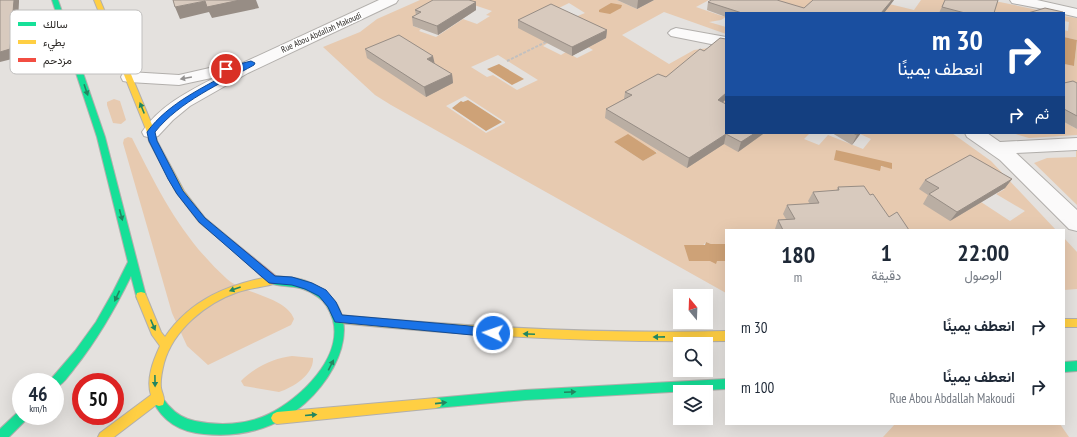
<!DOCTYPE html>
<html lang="ar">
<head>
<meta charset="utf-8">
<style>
	:root { --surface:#fff; --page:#f2f2f3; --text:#1f2937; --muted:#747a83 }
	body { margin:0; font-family:"PT Sans Narrow",Vazirmatn,sans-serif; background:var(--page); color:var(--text); direction:rtl; height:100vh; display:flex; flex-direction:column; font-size:15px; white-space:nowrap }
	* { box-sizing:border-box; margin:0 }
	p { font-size:13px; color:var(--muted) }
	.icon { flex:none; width:22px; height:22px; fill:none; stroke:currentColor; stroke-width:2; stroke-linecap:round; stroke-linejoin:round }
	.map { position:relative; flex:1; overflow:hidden; direction:ltr }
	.sheet { position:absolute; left:725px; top:229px; width:340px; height:196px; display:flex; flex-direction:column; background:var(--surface); border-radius:0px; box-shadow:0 4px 16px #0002; direction:rtl }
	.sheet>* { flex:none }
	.guide { position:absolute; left:725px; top:12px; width:340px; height:122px; border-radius:0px; box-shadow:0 4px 16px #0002; direction:rtl; background:#1a4fa0; color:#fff; overflow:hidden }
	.needle { width:26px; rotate:341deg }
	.controls { position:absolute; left:673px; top:289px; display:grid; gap:8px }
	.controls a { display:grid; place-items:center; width:40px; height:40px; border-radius:0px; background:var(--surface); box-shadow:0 4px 16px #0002; font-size:20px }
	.speed { position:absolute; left:12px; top:373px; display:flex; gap:8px; font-size:20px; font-weight:700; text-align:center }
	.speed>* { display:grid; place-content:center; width:52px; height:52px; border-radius:50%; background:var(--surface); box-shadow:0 4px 16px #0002; line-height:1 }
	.speed small { font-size:10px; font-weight:400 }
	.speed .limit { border:6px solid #d22; background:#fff; color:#111 }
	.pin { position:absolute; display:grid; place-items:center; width:34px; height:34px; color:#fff; margin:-17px; border:2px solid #fff; border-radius:50%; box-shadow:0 1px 4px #0007 }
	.me { position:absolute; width:44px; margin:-22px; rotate:273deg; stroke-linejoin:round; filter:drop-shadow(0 0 3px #0008) }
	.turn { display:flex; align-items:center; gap:14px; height:84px; padding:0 16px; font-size:18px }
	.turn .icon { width:52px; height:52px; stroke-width:2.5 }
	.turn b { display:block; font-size:28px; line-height:34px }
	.then { display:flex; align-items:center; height:38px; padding:0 16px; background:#0003; gap:8px; font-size:15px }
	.eta { display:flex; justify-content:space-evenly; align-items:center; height:68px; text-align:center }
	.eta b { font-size:24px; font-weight:800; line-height:28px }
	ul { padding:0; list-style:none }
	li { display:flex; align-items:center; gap:12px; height:60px; padding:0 16px }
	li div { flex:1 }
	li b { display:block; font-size:15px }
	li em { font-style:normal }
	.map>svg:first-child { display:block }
	.green { fill:#e7cab0; fill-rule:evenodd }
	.water { fill:#cea277 }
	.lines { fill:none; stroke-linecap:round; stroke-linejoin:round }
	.street-casing { stroke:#b2afac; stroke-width:2 }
	.fast-casing { stroke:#b2afac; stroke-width:2 }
	.slow-casing { stroke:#b2afac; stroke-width:2 }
	.jam-casing { stroke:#b2afac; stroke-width:2 }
	.path { stroke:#c2c0bf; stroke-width:2; stroke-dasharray:3 1.5; stroke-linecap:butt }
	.street { fill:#fbfafa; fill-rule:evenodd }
	.fast { fill:#16e098; fill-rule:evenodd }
	.slow { fill:#ffcf43; fill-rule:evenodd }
	.jam { fill:#f24e42; fill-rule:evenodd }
	.wall { fill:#baaea3 }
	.shaded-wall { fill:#978d85 }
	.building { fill:#d8cabe; stroke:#978d85 }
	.oneway { fill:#949291 }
	.oneway2 { fill:#228660 }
	.route { fill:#1a73e8; stroke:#114b97 }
	.labels { text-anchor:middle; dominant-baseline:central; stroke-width:3; stroke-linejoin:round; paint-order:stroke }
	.far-street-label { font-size:9px; fill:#2e2b28; stroke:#fff }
	.key { fill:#fff; stroke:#c0bfbe; stroke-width:1 }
	.key-label { font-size:11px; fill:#2e2b28 }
</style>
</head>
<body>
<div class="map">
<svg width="1077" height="437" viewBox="0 0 1077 437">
	<rect width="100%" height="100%" fill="#e4e1de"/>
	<path class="green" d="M420 0H617L637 9 654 0H709L696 7 722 16 746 0H873L914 10 921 0H990L1052 13H726V17L721 20 709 22 726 27V34L664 12 622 35 669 64 694 50 716 47 726 84V118L696 143 761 133H806L809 134 804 139 819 145 828 135 863 149 871 139 860 134 861 133H952L991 161 1056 230H897L838 205 809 201 815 213 791 229 726 230V244H711L706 242 689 261H726V293L391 105 375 95 323 47 360 32 377 19ZM468 3 492 11 486 15 490 16 477 24 463 19 436 37 419 31 421 29 413 26ZM569 3 585 13 568 20 551 12ZM606 38 588 47 593 50 577 58 566 52 561 55 543 46 548 43ZM498 55 538 80 517 90 493 75 487 77 471 67ZM465 96 505 122V123L486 133 446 106ZM614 142 657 152V153L643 161ZM836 150 892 168 835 160ZM1005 189 996 194 1025 211 1010 221 981 202 933 198Z
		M1064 16 1077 18V40L1064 37V30L1068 31 1069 22 1064 21Z
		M1077 41V91L1064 90V64L1074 66Z
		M114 99 120 101 126 120 121 124 113 123 107 105V102Z
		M1064 122 1077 129V135L1029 138 1012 133H1064Z
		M128 137 132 138C159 192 182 238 227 279 244 294 286 297 294 319L291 325 208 365 187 346 172 313 123 143 124 139Z
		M1076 151H1077V205L1034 163 1047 158 1076 157Z
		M1064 238 1077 252V289L1064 290Z
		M292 356 313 358C314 374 294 387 279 392L244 386 241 381C253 368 274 358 292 356Z
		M895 424H1060L1069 437H883Z"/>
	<path class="water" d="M611 3 622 5 621 8 610 14 599 12V10Z
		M1064 37 1077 40 1074 66 1064 64Z
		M499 64 524 79 512 85 487 69Z
		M468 100 502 122 486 131 452 108 461 101 463 102Z
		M628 134 657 153 643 161 614 142Z
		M836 150 892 163V169L881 166 880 171 834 160Z
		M706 242 711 244H726V261H717L716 264 710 261H689L684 245H705Z"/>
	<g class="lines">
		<g class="street-casing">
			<path id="street" d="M379 0H398L396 3 248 73 190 106 173 120 158 136 151 138 144 136 142 132C159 106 189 91 216 77L179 85 129 82 123 81 121 77 123 73 129 72 179 75 227 64 234 67Z
				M1010 0H1037L1077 9V17L1064 14V13L1012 3Z
				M676 28 726 37V47L671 36 668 33 671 30Z
				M965 133H987L1000 142 1077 138V150L1016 153 1077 210V231L1069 229 1000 160 967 137Z"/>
		</g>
		<g class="fast-casing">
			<path id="fast" d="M52 0H58L105 137 146 296 145 299 141 300 137 299 131 276C115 309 97 340 74 369 69 375 63 385 55 388V382H50L51 379 75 351 96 322 113 292 128 262 97 137Z
				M273 276C284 277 296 277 306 281 377 309 335 387 288 416 263 432 233 437 204 434 181 432 163 422 153 401L155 397 159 396C164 398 165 402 169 406 176 414 185 419 195 421 219 426 247 425 269 414 300 399 343 358 333 320 330 311 326 302 318 297 300 283 288 289 269 283L268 280 269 277Z
				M1077 361V371L1064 372V362Z
				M726 379V389L525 400 436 408 432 407 430 403 432 399 436 398 525 390Z
				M21 411V416H28L26 420 9 437H0V429L18 412Z"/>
		</g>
		<g class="slow-casing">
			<path id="slow" d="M94 0H100L155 132 157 141 184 191 205 218 234 242 236 244 234 246H228L199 222 176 192 149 141 147 132Z
				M273 276 277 277 278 280 277 283C264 287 251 288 238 292 206 303 173 330 164 363 162 371 160 380 161 388 162 394 166 398 163 405L159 406 156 405 114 437H98L100 433 151 395C146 379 153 361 160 346L152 335 136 296 137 293 141 292 145 293 161 332 165 337C191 299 229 284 273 276Z
				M339 315C468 327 596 334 726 331V341C596 343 468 336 339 323L335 322 334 319 335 316Z
				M1064 319H1077V327H1064Z
				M436 398 440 399 442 403 440 407 436 408 277 424 273 422 271 418 273 414 277 412Z"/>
		</g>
		<g class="jam-casing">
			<path id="jam" d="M231 241 234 242 277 277 278 280 277 283 273 284 269 283 228 246 226 244 228 242Z"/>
		</g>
		<path class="path" d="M507 61 546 42"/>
		<use href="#street" class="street"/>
		<use href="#fast" class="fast"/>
		<use href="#slow" class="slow"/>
		<use href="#jam" class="jam"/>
	</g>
	<path class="wall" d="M617 0H654L637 9Z
		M813 0H894L884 13H726V17L707 10 708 2 804 8Z
		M945 0 994 13H939Z
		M476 2V10L438 35 413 26 412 17 416 15 415 10Z
		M518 20 607 30 606 38 572 56 518 28Z
		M365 49 452 74 453 83 426 97 367 58Z
		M704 51 726 99 723 103 763 134 738 152 724 144 687 168 605 118 606 109 624 99 625 92 666 77Z
		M1064 83H1077V129L1064 122Z
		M832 133H861L852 145Z
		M1012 179 1005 188 950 221 923 204 928 195 919 189 925 180Z
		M838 187 870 195 889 217 909 230H775V229L778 220 786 219 783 214 787 205 810 204 808 201 813 192 836 191Z"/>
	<path class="shaded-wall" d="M14 0H19V2L16 58 0 62V52Z
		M240 0H256L259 8 212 18 209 12 180 19 175 7 205 1Z
		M638 0H654L637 9Z
		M892 0H894L884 13H881Z
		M476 2V10L438 35 437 26Z
		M607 30 606 38 572 56V47Z
		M433 56 435 65 427 59Z
		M452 74 453 83 426 97 424 87Z
		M726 93V99L716 109 718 100Z
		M755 133H764L763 134 738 152 741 142Z
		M858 133H861L852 145Z
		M726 134 724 144 687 168 689 158Z
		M1012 179 1005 188 950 221 957 212Z"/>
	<path class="building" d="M0 0H14L10 49 0 52Z
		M173 0H240L207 7 205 1 175 7Z
		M433 0H469L476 2 437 26 412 17 421 12 415 10Z
		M711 0H777L804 8 813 0H892L881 13H742L708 2Z
		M945 0H998L994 13H965L942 7Z
		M551 4 607 30 572 47 518 20Z
		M1045 8 1063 12V13H1028Z
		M399 35 433 56 427 59 452 74 424 87 365 49Z
		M720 38 726 39V93L718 100 726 104V133H755L741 142 726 134 689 158 606 109 632 95 625 92 658 74 666 77 700 49 704 51Z
		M1073 81 1077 83V116L1064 109V83Z
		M853 133H858L857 135Z
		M970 155 1012 179 957 212 929 194 939 188 925 180Z
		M864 186 870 195 873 194 889 217 897 212 909 230H783L778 220 795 219 787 205 819 203 813 192 839 190 838 187Z"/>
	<defs><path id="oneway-solid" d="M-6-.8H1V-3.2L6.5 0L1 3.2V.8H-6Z"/></defs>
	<use class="oneway" href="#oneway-solid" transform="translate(186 78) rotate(170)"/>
	<g class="oneway2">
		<use href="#oneway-solid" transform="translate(86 90) rotate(71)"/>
		<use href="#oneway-solid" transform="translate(142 108) rotate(-112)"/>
		<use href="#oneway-solid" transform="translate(121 215) rotate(75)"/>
		<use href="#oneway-solid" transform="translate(235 289) rotate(160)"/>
		<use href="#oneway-solid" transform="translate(117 296) rotate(115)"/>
		<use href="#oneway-solid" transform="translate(153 325) rotate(67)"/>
		<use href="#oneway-solid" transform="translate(529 334) rotate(-177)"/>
		<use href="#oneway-solid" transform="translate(659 337) rotate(179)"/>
		<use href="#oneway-solid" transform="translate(331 365) rotate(-63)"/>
		<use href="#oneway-solid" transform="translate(155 381) rotate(89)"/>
		<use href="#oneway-solid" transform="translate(570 392) rotate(-3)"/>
		<use href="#oneway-solid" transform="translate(441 403) rotate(-6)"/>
		<use href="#oneway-solid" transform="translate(311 415) rotate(-5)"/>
	</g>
	<path class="route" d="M251 61 255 63 254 65C220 84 180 101 155 132L157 141 183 191 205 218 275 276 292 277 312 283 326 290 336 302 342 315 493 328 497 329 499 333 497 336 493 337 335 322 328 307 319 296 305 289 292 285 269 283 199 222 177 194 168 179 149 141 147 132C169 102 205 87 236 69L226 71 223 69 224 68Z"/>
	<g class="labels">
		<g class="far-street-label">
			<text transform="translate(321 32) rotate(-24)">Rue Abou Abdallah Makoudi</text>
		</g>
	</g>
	<rect x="10" y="10" width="132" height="64" rx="6" class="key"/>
	<rect x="18" y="22" width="18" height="4" fill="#16e098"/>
	<rect x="18" y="40" width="18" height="4" fill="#ffcf43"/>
	<rect x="18" y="58" width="18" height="4" fill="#f24e42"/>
	<g class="key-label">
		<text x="43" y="28">سالك</text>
		<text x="43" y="46">بطيء</text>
		<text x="43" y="64">مزدحم</text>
	</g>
</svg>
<div class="controls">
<a><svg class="needle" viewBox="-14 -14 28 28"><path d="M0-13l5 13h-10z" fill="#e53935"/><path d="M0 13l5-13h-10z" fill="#747a83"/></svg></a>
<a><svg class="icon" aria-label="search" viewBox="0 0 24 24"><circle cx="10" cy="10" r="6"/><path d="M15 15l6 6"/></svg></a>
<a><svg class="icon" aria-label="layers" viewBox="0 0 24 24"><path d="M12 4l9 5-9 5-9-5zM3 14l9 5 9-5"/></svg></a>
</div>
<div class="speed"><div>46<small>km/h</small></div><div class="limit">50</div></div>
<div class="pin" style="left:226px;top:69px;background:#d93025"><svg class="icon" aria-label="arrive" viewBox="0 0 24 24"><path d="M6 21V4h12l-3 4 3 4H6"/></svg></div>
<svg class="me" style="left:493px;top:333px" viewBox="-20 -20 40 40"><circle r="17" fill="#1a73e8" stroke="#fff" stroke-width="3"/><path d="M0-11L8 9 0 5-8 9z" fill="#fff"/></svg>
<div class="guide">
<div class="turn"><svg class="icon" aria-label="right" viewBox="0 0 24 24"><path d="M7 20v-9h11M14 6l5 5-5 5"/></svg><div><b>30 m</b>انعطف يمينًا</div></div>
<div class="then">ثم<svg class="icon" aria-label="right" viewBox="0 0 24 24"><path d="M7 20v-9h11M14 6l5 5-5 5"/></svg></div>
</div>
<section class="sheet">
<div class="eta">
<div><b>22:00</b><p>الوصول</p></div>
<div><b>1</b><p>دقيقة</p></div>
<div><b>180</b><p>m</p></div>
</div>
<ul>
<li><svg class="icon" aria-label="right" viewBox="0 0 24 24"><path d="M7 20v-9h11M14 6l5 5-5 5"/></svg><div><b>انعطف يمينًا</b></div><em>30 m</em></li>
<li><svg class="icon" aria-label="right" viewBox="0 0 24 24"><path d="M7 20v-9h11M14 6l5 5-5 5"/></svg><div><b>انعطف يمينًا</b><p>Rue Abou Abdallah Makoudi</p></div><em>100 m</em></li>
</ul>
</section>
</div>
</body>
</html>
